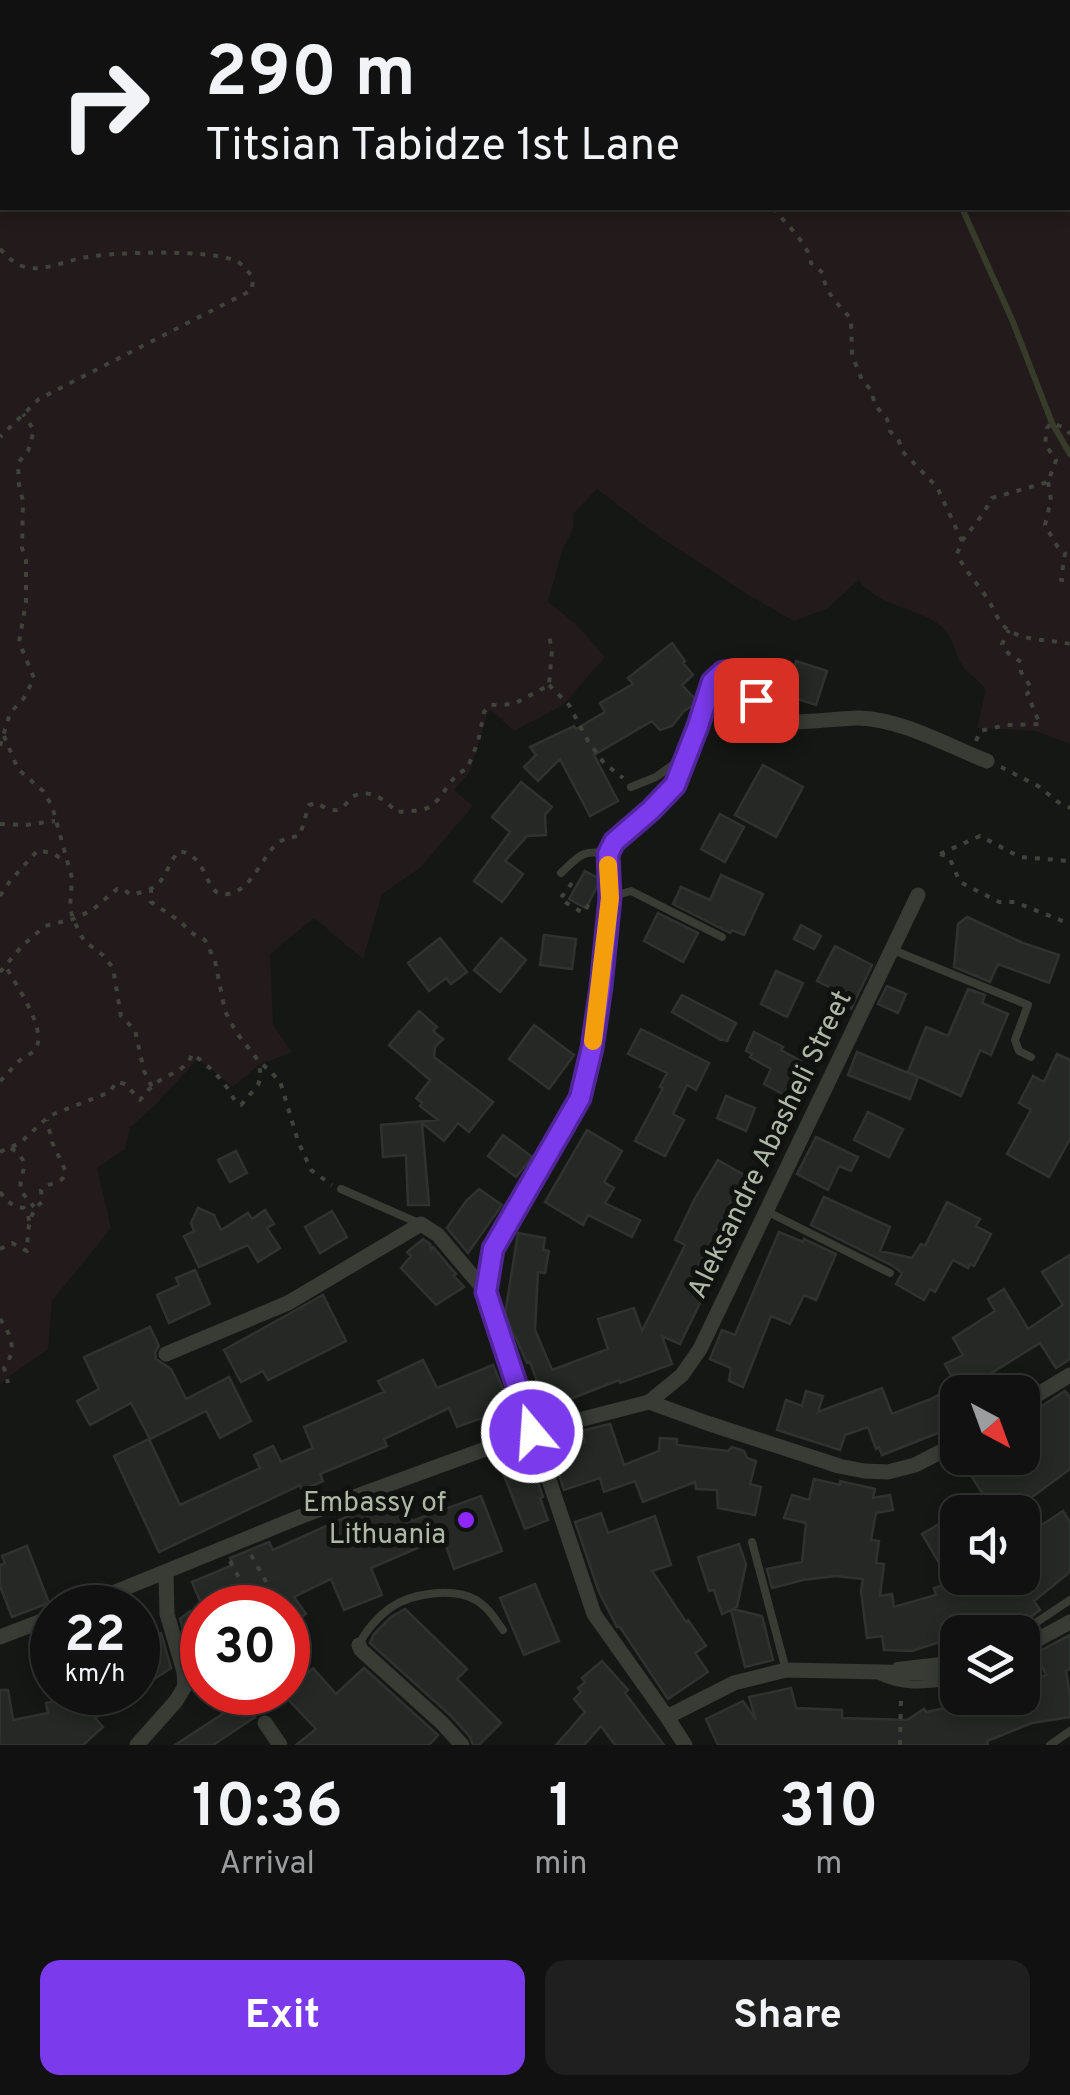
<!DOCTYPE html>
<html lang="en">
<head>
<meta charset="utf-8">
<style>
	:root { --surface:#101110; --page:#1e1f1e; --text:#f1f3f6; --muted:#9c9d9f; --line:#303130; --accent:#7c3aed }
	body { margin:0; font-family:Overpass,sans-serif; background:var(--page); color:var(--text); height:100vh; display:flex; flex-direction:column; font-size:38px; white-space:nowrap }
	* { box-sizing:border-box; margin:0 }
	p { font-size:32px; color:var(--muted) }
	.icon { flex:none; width:55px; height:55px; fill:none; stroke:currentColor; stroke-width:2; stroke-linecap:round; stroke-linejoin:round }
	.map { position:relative; height:1745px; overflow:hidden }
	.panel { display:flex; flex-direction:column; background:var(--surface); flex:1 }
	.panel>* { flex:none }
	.guide { position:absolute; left:0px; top:0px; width:1070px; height:210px; box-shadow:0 5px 15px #0003,0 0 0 2px var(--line); background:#101110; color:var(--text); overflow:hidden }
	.needle { width:65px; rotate:139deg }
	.buttons { position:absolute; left:940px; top:1375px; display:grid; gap:20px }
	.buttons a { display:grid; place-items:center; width:100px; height:100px; border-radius:20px; background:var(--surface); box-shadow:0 5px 15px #0003,0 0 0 2px var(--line); font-size:50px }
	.speed { position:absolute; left:30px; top:1585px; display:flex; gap:20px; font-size:50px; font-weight:700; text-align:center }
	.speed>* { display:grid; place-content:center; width:130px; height:130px; border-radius:50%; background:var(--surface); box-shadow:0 5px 15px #0003,0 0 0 2px var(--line); line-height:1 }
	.speed small { font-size:25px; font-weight:400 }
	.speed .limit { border:15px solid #d22; background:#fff; color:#111 }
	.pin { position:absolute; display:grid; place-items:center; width:85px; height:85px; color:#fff; margin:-42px; border-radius:20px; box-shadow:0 5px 15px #0006 }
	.me { position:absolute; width:110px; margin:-55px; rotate:342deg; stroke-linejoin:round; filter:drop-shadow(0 0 8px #0008) }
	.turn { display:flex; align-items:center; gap:35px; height:210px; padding:0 40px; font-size:45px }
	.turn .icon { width:130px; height:130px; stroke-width:2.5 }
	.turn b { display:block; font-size:70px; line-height:85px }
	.eta { display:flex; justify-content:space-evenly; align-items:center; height:170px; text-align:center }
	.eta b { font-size:60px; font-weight:700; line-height:70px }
	.action { display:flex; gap:20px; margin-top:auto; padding:20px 40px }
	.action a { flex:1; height:115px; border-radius:20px; background:var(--accent); color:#fff; font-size:40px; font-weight:700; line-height:115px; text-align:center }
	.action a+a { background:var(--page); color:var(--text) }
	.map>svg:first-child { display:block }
	.green { fill:#221a1b; fill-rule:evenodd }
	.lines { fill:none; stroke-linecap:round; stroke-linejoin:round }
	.stream { stroke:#373c2a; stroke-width:6 }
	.building { fill:#252825; stroke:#2f332f; stroke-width:2.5 }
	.path { stroke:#3f433b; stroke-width:4; stroke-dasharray:5 8; stroke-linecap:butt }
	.service { stroke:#383c35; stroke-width:8 }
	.minor { stroke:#383c35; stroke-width:15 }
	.route-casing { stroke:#51269a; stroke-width:25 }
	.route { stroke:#7c3aed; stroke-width:18 }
	.slow { stroke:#f59e0b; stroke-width:18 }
	.poi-dot { fill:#8f25ff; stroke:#101210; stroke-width:4 }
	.labels { text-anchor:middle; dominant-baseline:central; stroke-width:10; stroke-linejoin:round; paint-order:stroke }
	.street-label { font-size:28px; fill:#aeb8a5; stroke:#101210 }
	.poi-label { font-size:28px; fill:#aeb8a5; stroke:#101210; text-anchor:end }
</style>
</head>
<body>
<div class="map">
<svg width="1070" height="1745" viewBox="0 0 1070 1745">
	<rect width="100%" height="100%" fill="#151715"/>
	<path class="green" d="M0 0H1070V744L1035 731 977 728 986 690C980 681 971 676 964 668 954 655 955 637 941 626 915 606 879 607 858 580L827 609 794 621 752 597 661 538 597 489 574 513 573 529 562 551 548 602 575 623 605 657 563 705 514 731 491 710 488 712 470 772 454 790 473 806 420 868 382 894 363 959 314 918 270 954 273 1025 292 1052 259 1065 233 1087 198 1059 154 1106 130 1128 125 1149 97 1168 111 1228 52 1301 48 1349 3 1381 0 1385ZM1068 2V208H2V2Z"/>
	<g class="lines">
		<path class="stream" d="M962 208 1013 322 1052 423 1070 454"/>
	</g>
	<path class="building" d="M672 643 685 661 683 663 693 675 682 685 695 699 693 705 684 711 672 726 660 730 652 721 594 755 618 801 590 816 560 759 538 781 524 767 536 755 530 747 574 726 576 729 605 712 600 703 633 684 628 678Z
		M796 661 827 671 816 705 785 695Z
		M763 765 803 787 776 837 735 815Z
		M521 782 552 807 545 815 546 835 527 836 505 861 523 874 502 902 474 881 510 832 492 817Z
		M720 814 744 827 725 862 701 849Z
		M585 871 598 878V885L586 908 569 899Z
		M721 875 763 894 744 935 732 930 730 933 673 904 681 887 710 900Z
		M658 913 698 933 683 962 644 941Z
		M967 917 1023 943 1059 955 1049 983 998 964 990 982 954 967 958 924Z
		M801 925 821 936 814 949 794 939Z
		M544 935 576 939 572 969 540 965Z
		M440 938 467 972 451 984 446 978 429 991 408 963Z
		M501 938 526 960 500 992 474 970Z
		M835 946 872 965 851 1009 839 1002 843 994 817 981Z
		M776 971 803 983 787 1017 761 1004Z
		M887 986 906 994 898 1013 878 1004Z
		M968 989 985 995 982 1003 1008 1014 991 1055 980 1050 961 1096 908 1072 926 1027 948 1036Z
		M682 995 736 1023 727 1041 722 1039 721 1040 672 1012Z
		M419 1011 437 1027 433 1031 443 1039 435 1047 434 1057 493 1102 469 1132 458 1123 444 1141 422 1123 429 1205H408L406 1155 383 1157 381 1125 438 1120 420 1106 422 1103 416 1098 430 1080 389 1045Z
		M534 1025 574 1055 549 1089 509 1059Z
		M641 1029 709 1063 696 1090 687 1085 673 1114 684 1120 665 1156 635 1141 663 1088 660 1087 667 1073 628 1054Z
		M754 1032 783 1047 781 1050 801 1061 794 1076 806 1081 796 1101 764 1084 771 1069 750 1057 752 1054 746 1051Z
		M857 1052 918 1077 910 1099 848 1075Z
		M1057 1054 1070 1060V1139L1049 1177 1007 1154 1031 1110 1019 1103 1033 1076 1044 1082Z
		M726 1096 755 1108 746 1131 717 1118Z
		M868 1112 903 1129 889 1157 854 1140Z
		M587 1130 622 1151 604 1182 614 1188 605 1203 640 1220 632 1237 588 1215 583 1225 545 1202Z
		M503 1135 532 1157 516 1177 488 1156Z
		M816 1137 858 1157 851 1171 839 1166 828 1190 797 1174Z
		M236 1151 247 1173 230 1182 218 1160Z
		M718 1160 753 1180 740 1202 733 1198 699 1265 715 1272 680 1344 662 1336 672 1364 620 1383 619 1380 547 1408 530 1362 527 1363 505 1314 518 1233 545 1238 543 1250 549 1251 545 1273 538 1272 535 1330 552 1370 608 1349 598 1319 634 1308 642 1331 685 1245 675 1240 694 1200Z
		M479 1189 502 1205 468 1253 447 1228 466 1201Z
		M824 1197 890 1227 880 1251 912 1258 921 1244 925 1246 947 1202 980 1219 976 1226 991 1234 974 1266 970 1264 968 1268 953 1260 935 1292 930 1289 924 1300 896 1284 902 1273 893 1266 811 1225Z
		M198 1208 214 1215 221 1230 248 1213 252 1219 265 1210 274 1224 267 1228 280 1248 258 1262 248 1245 199 1267 184 1236 194 1231 191 1223Z
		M332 1211 347 1237 320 1253 305 1227Z
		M779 1232 803 1242 804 1239 836 1254 816 1300 804 1295 790 1324 771 1316 743 1387 729 1381 731 1368 710 1359 722 1330 735 1335Z
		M423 1239 430 1244 431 1250 433 1247 456 1274 454 1276 464 1287 436 1305 401 1268 411 1256 407 1252Z
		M1070 1255V1359L1056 1368 1040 1343 961 1392 958 1389V1430L946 1436 943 1431 882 1455 879 1447 876 1449 868 1427 845 1435 840 1450 777 1430 786 1400 802 1406 806 1391 823 1396 818 1412 882 1388 892 1414 931 1399 956 1385 945 1364 963 1355 953 1338 995 1311 988 1299 1004 1289 1028 1329 1063 1305 1042 1272Z
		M195 1270 210 1304 169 1323 157 1295 179 1285 176 1278Z
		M323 1295 346 1341 268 1380 263 1371 241 1382 224 1350Z
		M150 1327 159 1346 155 1352 156 1359 171 1369 186 1399 229 1377 251 1421 220 1438 206 1411 150 1439 131 1403 90 1425 77 1401 99 1389 84 1357Z
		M423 1360 437 1388 493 1365 512 1411 484 1423 482 1418 457 1427 449 1408 384 1439 387 1446 320 1474 323 1481 302 1490 300 1485 159 1552 114 1456 149 1439 180 1505 260 1468 254 1455 273 1446 281 1462 313 1448 304 1427 384 1392 378 1381Z
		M1065 1391 1070 1397V1469L1012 1512H1005L995 1496 987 1501 972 1477 1004 1458H1022V1419Z
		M610 1424 624 1465 659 1451 660 1438 677 1439V1445L728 1451 732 1447 744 1451 747 1458 756 1461 750 1484 761 1487 755 1515 718 1508 717 1490 696 1489 695 1482 643 1502 635 1481 604 1492 600 1478 564 1490 552 1453 585 1442 581 1431Z
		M521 1451 526 1462 530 1460 543 1497 540 1498 548 1520 525 1529 498 1460Z
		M814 1479 840 1485V1481L875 1489 873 1498 890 1495 893 1510 876 1513 871 1540 879 1541 876 1563 884 1564 880 1596 892 1594 894 1607 936 1595 934 1588 951 1583 922 1534 958 1513V1578H1036L1022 1560V1538L1063 1511 1070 1522V1572L1034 1601 1040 1610 1010 1632H996L986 1616 958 1632V1636L912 1651 884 1650 882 1636 867 1638 861 1591 863 1579 836 1576 803 1580 772 1588 767 1569 802 1562 806 1523 784 1518 792 1495 809 1500Z
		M481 1496 502 1551 454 1569 443 1537 371 1568 382 1595 344 1610 331 1579 294 1597 306 1614 293 1623 288 1616V1608H256L246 1590 203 1608 192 1582 233 1565 230 1558 269 1542 273 1550 364 1509 367 1516 403 1501 412 1521Z
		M601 1513 608 1533 655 1516 671 1565 652 1571 686 1622 688 1620 706 1646 695 1653 708 1672 668 1699 620 1627H617L599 1592 575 1522Z
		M739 1544 746 1564 737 1607 733 1609 762 1616 773 1660 745 1667 731 1610 722 1614 714 1590 709 1591 698 1557Z
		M27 1546 49 1603 12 1617 0 1586V1565L5 1563 2 1556Z
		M535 1584 559 1641 524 1655 500 1598Z
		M405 1609 467 1669 457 1679 501 1723 479 1745H473L470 1737 450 1715 370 1643 374 1634 391 1617Z
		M190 1611 202 1628V1679L194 1668 180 1619Z
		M153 1626 158 1634 161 1633 171 1668 138 1690V1636Z
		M1070 1635V1669L1066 1671 1070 1694V1717L1032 1723 987 1741 988 1745H718L706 1719 743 1701 756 1720 749 1697 791 1688 796 1708 842 1710V1718L907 1720 924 1709 926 1712 978 1701 977 1698H1022V1679L1046 1675 1036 1653Z
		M602 1661 628 1690 625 1693 664 1745H615L601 1726 584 1745H556L585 1712 574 1699 581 1692 578 1688 585 1682 582 1678Z
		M313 1668 336 1694 364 1668 438 1735 429 1745H296L316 1729 284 1695Z
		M0 1690H8L13 1720 48 1713 46 1703 67 1699 74 1692H134L95 1718 103 1727 83 1745H0Z
		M244 1700 255 1717 213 1745H175Z"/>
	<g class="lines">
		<path class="path" d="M593 0 598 2
			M682 0 684 2
			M26 2 28 0
			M342 2 345 0
			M482 2 483 0
			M518 2 520 0
			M748 2 751 0
			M1029 2 1034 0
			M0 25 2 23
			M0 61 2 49
			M1068 114H1070
			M0 144 2 149
			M0 163 2 158
			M773 208C785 223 809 244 811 263L823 273C824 292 839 305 851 319L852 355 862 380 871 390 875 405 887 419 890 431 899 441 902 451 937 487 962 541 957 554C965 570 975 581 985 595 993 605 996 620 1007 629 1025 642 1050 639 1070 644
			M0 249C8 257 14 264 25 267 46 272 66 260 87 257 115 252 211 249 236 261 243 264 247 271 253 277L252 290 39 399 0 437
			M1048 482 1051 500 1045 525 1057 546 1065 553 1061 580 1070 581
			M962 541 983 514 992 498 1048 482 1056 460 1045 444 1047 428 1052 423 1065 428 1070 434
			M549 685 569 705 588 741 604 763 623 778
			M4 736 18 769 43 791 52 806 72 878 70 908 73 919 84 941 104 956 113 968 121 1016 135 1030 144 1071 152 1087
			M976 741 980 731 1006 725 1041 724C1034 714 1033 705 1027 694L1032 689 1021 672V662L1008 653 1002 644 1009 630
			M0 746 10 713 24 698 34 678 19 642 26 602V561L22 548 23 501 19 485 18 463 28 451 34 430 23 414
			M1001 767 1038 786 1058 802 1070 808
			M0 824 26 825 55 821
			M940 854 949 857 960 882 999 902H1015L1070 924
			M940 854 980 836 1020 857 1070 861
			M572 883 560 899 583 913 591 901
			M151 888V902L181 922 190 932 205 940 215 961 225 1011 236 1032 258 1060 280 1081 298 1141 311 1170 332 1185
			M0 896 10 881 38 850 54 854 66 862
			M0 972 23 945 45 926 73 919 91 911 117 889H123L131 895C138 893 149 891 155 886 166 879 169 861 179 851 211 856 203 899 228 894 253 890 262 855 278 843 284 838 292 838 300 835L309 805 316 803C323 806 332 813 340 809 345 807 348 800 352 797 369 787 386 800 396 812 407 811 422 812 431 806 446 795 449 776 467 769L478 742 484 712 490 705 514 704 549 685 552 650 549 636
			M0 1081C7 1075 11 1069 17 1063 23 1056 31 1056 36 1048 47 1029 16 985 6 967
			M11 1148C32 1162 21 1169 20 1190L34 1207
			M0 1152 20 1143 49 1116 110 1092 116 1082 125 1084 140 1100C146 1093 151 1086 159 1081 173 1072 187 1070 192 1054 202 1060 218 1075 225 1085 232 1093 232 1100 241 1105L258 1085 261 1076 258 1060
			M0 1192C7 1202 12 1206 24 1208L28 1214 29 1221
			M0 1249 12 1243 27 1251C28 1233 27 1214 42 1202L41 1190C49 1181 62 1186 66 1172L52 1142 47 1120
			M0 1319C12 1336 17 1350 4 1368L8 1383
			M251 1555 281 1608
			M230 1561 255 1608
			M288 1608 291 1606
			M900 1745 901 1695"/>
		<path class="service" d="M631 787 656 777 681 759
			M561 873C579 856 582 849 608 854
			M610 897 631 891 722 937
			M893 950 1028 1005 1015 1040 1019 1051 1031 1057
			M341 1189 421 1224
			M768 1212 890 1273
			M752 1542 786 1670
			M1022 1632 1070 1600
			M359 1645C365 1631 378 1617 390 1608 411 1593 454 1587 476 1600 488 1607 495 1619 503 1630
			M897 1666 958 1659
			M879 1676C905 1689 930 1684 958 1681
			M1050 1745 1070 1731"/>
		<path class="minor" d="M166 1354 288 1303 421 1224 438 1235 486 1292
			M649 1402 682 1375 700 1349 918 895
			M1022 1404 1070 1375
			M76 1608 302 1516 532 1432 649 1402 707 1423 839 1466 864 1471 888 1472 915 1465 958 1443
			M0 1637 52 1617
			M359 1645 361 1650 442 1723 462 1745
			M1022 1648 1070 1622
			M667 1717 734 1683 786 1670 929 1673 958 1669
			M265 1723 280 1745
			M137 1745 176 1701 185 1686 184 1672 167 1614 166 1573
			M685 1745 667 1717 594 1614 486 1292 493 1249 580 1098 593 1048 601 987 610 897 608 854 614 841 651 810 675 785 698 726 712 682 723 672 737 671C740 675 744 678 747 683 754 693 757 709 767 717 780 728 841 717 860 718 904 720 948 746 987 761"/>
	</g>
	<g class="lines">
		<g class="route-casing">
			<path id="route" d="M532 1432 486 1292 493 1249 580 1098 592 1048 601 987 610 898 608 854 614 842 651 810 675 785 698 726 712 682 723 672 737 671 748 683 756 700"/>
		</g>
		<use href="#route" class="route"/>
		<path class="slow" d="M593 1041 610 898 608 865"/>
	</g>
	<circle class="poi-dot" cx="466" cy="1520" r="10"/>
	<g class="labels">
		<g class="street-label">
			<text transform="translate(771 1145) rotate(-64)">Aleksandre Abasheli Street</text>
		</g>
		<g class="poi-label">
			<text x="446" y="1504">Embassy of<tspan x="446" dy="32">Lithuania</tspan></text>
		</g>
	</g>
</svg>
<div class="buttons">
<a><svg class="needle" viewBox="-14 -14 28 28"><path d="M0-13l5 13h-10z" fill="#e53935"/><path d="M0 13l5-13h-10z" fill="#9c9d9f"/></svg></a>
<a><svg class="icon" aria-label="sound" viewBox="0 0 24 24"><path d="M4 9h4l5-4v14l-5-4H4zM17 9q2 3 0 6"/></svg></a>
<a><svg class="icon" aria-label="layers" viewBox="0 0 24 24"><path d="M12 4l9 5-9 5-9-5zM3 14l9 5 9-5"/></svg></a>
</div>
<div class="speed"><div>22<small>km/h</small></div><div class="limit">30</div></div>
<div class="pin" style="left:756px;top:700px;background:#d93025"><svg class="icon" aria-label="arrive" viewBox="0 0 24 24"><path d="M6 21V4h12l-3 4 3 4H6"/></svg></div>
<svg class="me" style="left:532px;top:1432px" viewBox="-20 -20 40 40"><circle r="17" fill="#7c3aed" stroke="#fff" stroke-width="3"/><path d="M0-11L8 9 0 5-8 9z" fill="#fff"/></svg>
<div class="guide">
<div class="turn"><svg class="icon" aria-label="right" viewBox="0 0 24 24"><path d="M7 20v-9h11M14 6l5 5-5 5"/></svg><div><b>290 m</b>Titsian Tabidze 1st Lane</div></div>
</div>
</div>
<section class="panel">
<div class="eta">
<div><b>10:36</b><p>Arrival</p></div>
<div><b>1</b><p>min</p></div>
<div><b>310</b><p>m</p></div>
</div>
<div class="action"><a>Exit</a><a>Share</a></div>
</section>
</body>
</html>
